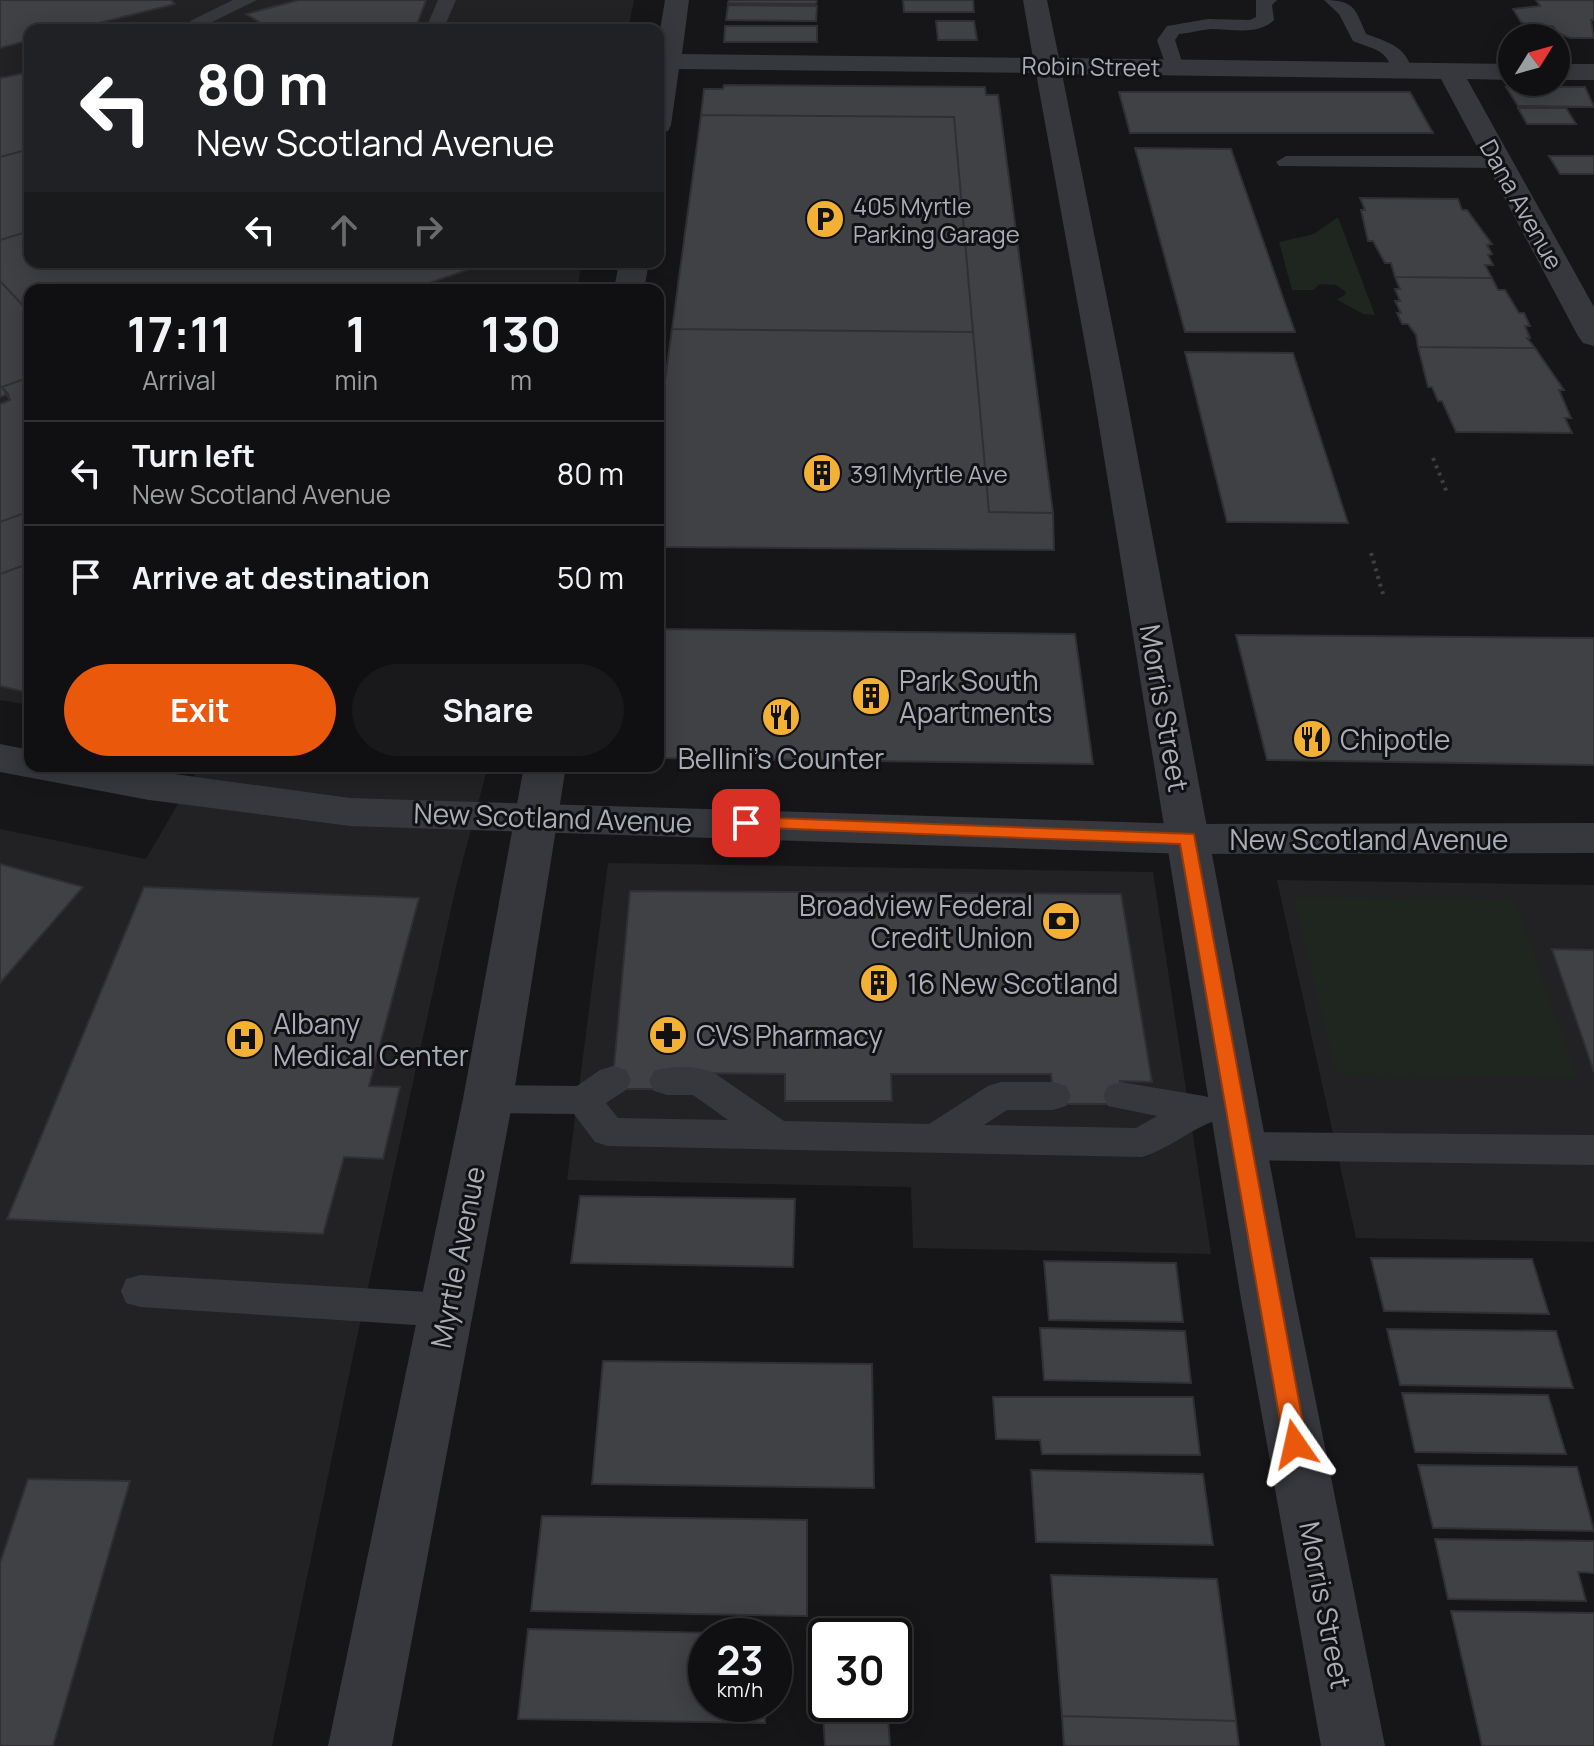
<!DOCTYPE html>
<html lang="en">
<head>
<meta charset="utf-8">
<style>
	:root { --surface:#101012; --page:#19191b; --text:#f1f3f6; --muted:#9c9d9f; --line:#303032; --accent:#ea580c }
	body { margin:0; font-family:Manrope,sans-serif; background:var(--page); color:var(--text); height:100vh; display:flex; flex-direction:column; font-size:30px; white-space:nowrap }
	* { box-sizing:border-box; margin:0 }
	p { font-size:26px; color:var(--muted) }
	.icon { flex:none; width:44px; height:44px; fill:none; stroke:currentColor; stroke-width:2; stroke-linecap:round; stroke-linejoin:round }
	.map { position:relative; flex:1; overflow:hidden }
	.panel { position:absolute; left:24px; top:284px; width:640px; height:488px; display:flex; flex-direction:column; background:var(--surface); border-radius:16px; box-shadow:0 4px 20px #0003,0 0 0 2px var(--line) }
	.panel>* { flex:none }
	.guide { position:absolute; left:24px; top:24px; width:640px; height:244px; border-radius:16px; box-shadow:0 4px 20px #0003,0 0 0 2px var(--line); background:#202124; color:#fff; overflow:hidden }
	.needle { width:52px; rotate:53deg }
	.controls { position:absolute; left:1498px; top:24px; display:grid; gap:16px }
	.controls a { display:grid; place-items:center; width:72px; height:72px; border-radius:50%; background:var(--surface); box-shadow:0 4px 20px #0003,0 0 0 2px var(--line); font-size:40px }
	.speed { position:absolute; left:688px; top:1618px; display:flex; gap:16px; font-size:40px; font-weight:700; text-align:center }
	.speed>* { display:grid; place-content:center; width:104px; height:104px; border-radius:50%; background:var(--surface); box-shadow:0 4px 20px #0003,0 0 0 2px var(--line); line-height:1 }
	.speed small { font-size:20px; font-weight:400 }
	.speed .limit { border:4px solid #111; border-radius:12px; background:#fff; color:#111 }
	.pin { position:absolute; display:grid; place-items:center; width:68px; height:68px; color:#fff; margin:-34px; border-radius:16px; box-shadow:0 4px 12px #0006 }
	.me { position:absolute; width:88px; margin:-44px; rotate:349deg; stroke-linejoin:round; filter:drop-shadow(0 0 6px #0008) }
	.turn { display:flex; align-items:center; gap:28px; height:168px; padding:0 40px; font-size:36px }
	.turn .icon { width:104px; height:104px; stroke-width:2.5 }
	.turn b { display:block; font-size:56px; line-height:68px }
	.lanes { display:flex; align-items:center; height:76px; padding:0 40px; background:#0003; justify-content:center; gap:40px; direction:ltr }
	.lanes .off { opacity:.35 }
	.eta { display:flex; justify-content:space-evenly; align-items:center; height:136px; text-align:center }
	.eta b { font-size:48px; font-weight:700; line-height:56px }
	.cta { display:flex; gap:16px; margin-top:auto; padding:16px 40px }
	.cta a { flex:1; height:92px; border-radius:48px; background:var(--accent); color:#fff; font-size:32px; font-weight:700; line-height:92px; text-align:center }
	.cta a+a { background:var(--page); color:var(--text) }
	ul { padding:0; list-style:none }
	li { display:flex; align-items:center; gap:24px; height:104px; padding:0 40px; border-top:2px solid var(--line) }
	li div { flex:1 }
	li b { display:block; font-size:30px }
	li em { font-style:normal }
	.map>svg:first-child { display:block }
	.built { fill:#222225 }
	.green { fill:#1e261f }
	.building { fill:#404145; stroke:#303034; stroke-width:2 }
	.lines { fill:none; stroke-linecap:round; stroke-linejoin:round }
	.path { stroke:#3d3f44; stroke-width:4; stroke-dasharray:3 5; stroke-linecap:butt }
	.service { fill:#37383d; fill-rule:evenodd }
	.minor { fill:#37383d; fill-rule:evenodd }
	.tertiary { fill:#37383d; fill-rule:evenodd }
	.route { fill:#ea580c; stroke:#983908; stroke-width:2 }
	.labels { text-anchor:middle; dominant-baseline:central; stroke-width:6; stroke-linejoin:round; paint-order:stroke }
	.far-street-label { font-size:24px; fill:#a8adb8; stroke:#111113 }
	.far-poi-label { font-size:24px; fill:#a8adb8; stroke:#111113; text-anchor:start }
	.poi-label { font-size:28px; fill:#a8adb8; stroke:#111113; text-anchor:start }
	.street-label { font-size:28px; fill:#a8adb8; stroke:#111113 }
</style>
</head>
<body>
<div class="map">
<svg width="1594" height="1746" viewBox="0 0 1594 1746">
	<rect width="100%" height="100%" fill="#161618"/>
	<path class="built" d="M0 0H634L628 30H30V262H582L577 290H30V705L0 700Z
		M200 766H488L457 882 353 1356 272 1746H0V829L146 859Z
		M608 863 1153 872 1211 1254 913 1248 911 1187 567 1180Z
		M1277 880 1594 885V1242L1356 1238Z"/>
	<path class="green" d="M1338 217 1375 315 1363 314 1336 299 1344 296 1346 292 1336 285 1320 284 1313 290H1292L1279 242 1314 234Z
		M1294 897 1515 900 1577 1077 1336 1074Z"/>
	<path class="building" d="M0 0H171L175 4 71 30H30V40L0 48Z
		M299 0H426L415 30H272L246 14Z
		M729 0H817L816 4 728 3Z
		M903 0H973L974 12H904Z
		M1536 0H1594V20H1591L1594 38H1570L1558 33 1553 26H1532L1521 22 1513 9 1540 6Z
		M728 5 817 6 816 21 726 20Z
		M936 21H974L977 40H938Z
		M725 26H817V42H724Z
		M30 72V149L0 157V78Z
		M30 72V149L0 157V78Z
		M724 85 985 87 986 95H998L1053 513 989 512 954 117 701 115 704 89H723Z
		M1506 87H1585L1594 107 1518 106Z
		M1119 92H1410L1433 133H1130Z
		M1518 108H1566L1576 124H1527Z
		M701 115 954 117 973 332 672 329Z
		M1135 148 1231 149 1295 332H1185Z
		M30 149V231L0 240V157Z
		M1549 156H1594V174H1560Z
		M1360 198 1458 199 1462 210H1467L1492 244 1487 245 1492 254 1488 255 1493 265H1485L1492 278 1395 277 1391 263H1385L1373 241H1368L1361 210H1365Z
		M30 231V262H490L432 282 442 290H30V511L0 522V404L10 400 8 394 0 397V240Z
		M30 231V262H490L432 282 442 290H30V313L0 281V240Z
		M1395 277 1492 278 1498 290H1505L1519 313H1524L1530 326H1525L1530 338H1527L1535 348 1418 347 1416 335 1408 324H1402L1397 313H1401L1395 301H1400L1395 289H1400Z
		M0 281 30 313V377L2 387 8 394 0 397Z
		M672 329 973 332 989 512 1053 513 1054 550 658 547V433Z
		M1418 347 1535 348 1564 390H1559L1571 418H1565L1572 433 1456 432 1442 401H1438L1432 387H1428Z
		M1185 352 1293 353 1348 523 1227 522Z
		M30 377V693L0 686V404L10 400 2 387Z
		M30 563V693L0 686V574Z
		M658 629 1075 634 1093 764 658 758Z
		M1236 635 1594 638V765L1267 760Z
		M0 864 83 887 0 983Z
		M144 887 419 898 369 1086 400 1087 383 1159 344 1157 323 1234 7 1219Z
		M630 891 1121 894 1152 1082 1120 1081 1122 1104H1054L1051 1074H891L892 1101H785V1074L668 1073 666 1089H612Z
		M1552 949 1594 950V1072Z
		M580 1196 795 1199 793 1267 571 1263Z
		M1371 1258 1532 1259 1549 1314 1384 1311Z
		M1044 1261 1176 1263 1183 1322 1049 1320Z
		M1040 1328 1185 1331 1191 1383 1044 1380Z
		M1387 1329 1556 1331 1573 1388 1400 1385Z
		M603 1361 872 1364 874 1488 592 1484Z
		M1402 1393 1548 1395 1566 1454 1415 1452Z
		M993 1397H1193L1200 1455 1042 1454 1040 1440 996 1439Z
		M1418 1465 1577 1467 1594 1531 1433 1528Z
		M1031 1470 1203 1474 1213 1545 1036 1542Z
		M28 1479 130 1481 53 1746H0V1563Z
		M542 1516 807 1520V1616L531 1611Z
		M1435 1539 1594 1541V1573L1578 1572 1586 1601 1448 1599Z
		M1051 1575 1217 1579 1236 1721 1062 1716Z
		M1451 1611 1594 1613V1746H1482Z
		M528 1629 767 1634 706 1636V1704H765V1723L518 1719Z
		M821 1680H826V1704H887L890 1746H825Z
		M1062 1716 1236 1721 1239 1746H1064Z"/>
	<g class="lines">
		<path class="path" d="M1433 458 1448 495
			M1371 553 1383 594"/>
		<path class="service" d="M233 0H257L212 22 222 30H201L190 21Z
			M438 0H456L443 30H425Z
			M1256 0H1277L1272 5 1274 20C1258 36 1232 29 1211 29 1201 30 1190 33 1179 34L1175 40 1184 68 1175 74 1168 72 1157 40 1167 26 1208 19 1250 20 1256 17Z
			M1324 0C1354 0 1355 8 1366 34 1388 42 1407 47 1412 71L1410 75H1396C1383 48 1381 52 1353 41L1339 14Z
			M1286 156H1499L1509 162 1499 168 1279 166 1276 162Z
			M613 1066 626 1070 631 1080 626 1090 606 1103 618 1118 728 1120 693 1095H667L654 1091 649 1081 654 1071C673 1065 694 1066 713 1072L784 1121 929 1124 988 1086 1001 1082H1053L1066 1086 1071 1096 1066 1106 1053 1110H1007L984 1125 1136 1128 1157 1116 1108 1106 1103 1096 1108 1086 1121 1082 1204 1096 1217 1100 1222 1110 1217 1120C1190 1129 1169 1149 1142 1157L608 1146 595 1142 574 1114 488 1113 475 1109 470 1099 475 1089 488 1085 577 1086 600 1070Z
			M1241 1132 1594 1135V1165L1241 1160 1228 1156 1223 1146 1228 1136Z
			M140 1275 446 1293 460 1298 466 1310 460 1322 446 1327 140 1307 126 1303 121 1291 126 1279Z"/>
		<path class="minor" d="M665 0H689L682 54 1033 58 1023 0H1047L1059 58 1512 64V80L1467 79 1594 307V346L1583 343 1578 336 1441 79 1062 74 1124 383 1294 1293 1385 1746H1321L1240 1293 1092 383 1036 73 679 69 671 125 668 131 658 133V42Z
			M1556 64H1594V80H1556Z
			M619 262H649L644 290H614Z
			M524 766H566L513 1099 392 1746H328L463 1099Z"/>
		<path class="tertiary" d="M0 744 30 750V766H116L350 798 1188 824 1594 823V853L1188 854 350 826 149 800 0 772Z"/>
	</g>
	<path class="route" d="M746 817 1194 834 1307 1444 1304 1451 1295 1454 1287 1451 1284 1444 1180 844 740 827 737 823Z"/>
	<defs>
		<g id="parking-disc" transform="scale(2)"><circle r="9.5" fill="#f2b134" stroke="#111113"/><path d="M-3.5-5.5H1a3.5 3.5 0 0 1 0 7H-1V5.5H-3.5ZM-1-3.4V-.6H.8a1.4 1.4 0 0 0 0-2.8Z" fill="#111"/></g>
		<g id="building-disc" transform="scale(2)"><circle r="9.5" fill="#f2b134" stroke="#111113"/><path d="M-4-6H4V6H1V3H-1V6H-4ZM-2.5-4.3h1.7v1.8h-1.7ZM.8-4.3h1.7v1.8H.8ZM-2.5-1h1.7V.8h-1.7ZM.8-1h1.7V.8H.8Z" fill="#111"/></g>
		<g id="restaurant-disc" transform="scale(2)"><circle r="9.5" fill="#f2b134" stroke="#111113"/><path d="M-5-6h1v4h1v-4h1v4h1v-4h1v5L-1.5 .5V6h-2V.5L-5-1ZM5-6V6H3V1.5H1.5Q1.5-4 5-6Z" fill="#111"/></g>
		<g id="bank-disc" transform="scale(2)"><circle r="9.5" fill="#f2b134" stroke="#111113"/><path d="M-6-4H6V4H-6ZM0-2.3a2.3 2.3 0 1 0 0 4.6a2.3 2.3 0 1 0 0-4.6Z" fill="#111"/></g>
		<g id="pharmacy-disc" transform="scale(2)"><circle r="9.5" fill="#f2b134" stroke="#111113"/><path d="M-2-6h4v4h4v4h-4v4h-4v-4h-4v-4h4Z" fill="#111"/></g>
		<g id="hospital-disc" transform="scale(2)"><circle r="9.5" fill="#f2b134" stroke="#111113"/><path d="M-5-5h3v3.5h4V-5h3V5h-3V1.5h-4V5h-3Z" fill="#111"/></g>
	</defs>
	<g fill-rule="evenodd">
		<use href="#parking-disc" x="825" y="219"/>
		<use href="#building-disc" x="822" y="473"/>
		<use href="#building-disc" x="871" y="696"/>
		<use href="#restaurant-disc" x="781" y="717"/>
		<use href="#restaurant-disc" x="1312" y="739"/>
		<use href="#bank-disc" x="1061" y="921"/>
		<use href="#building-disc" x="879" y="983"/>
		<use href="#pharmacy-disc" x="668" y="1035"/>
		<use href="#hospital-disc" x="245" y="1039"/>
	</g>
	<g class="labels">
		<g class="far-street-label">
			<text transform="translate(1091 66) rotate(1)">Robin Street</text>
			<text transform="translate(1522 204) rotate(61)">Dana Avenue</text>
		</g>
		<g class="far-poi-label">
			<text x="853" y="205">405 Myrtle<tspan x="853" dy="28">Parking Garage</tspan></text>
			<text x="850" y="473">391 Myrtle Ave</text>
		</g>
		<g class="poi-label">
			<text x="899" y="680">Park South<tspan x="899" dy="32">Apartments</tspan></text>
			<text x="1340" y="739">Chipotle</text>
			<text x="781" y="758" text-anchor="middle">Bellini's Counter</text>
			<text x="1033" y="905" text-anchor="end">Broadview Federal<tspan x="1033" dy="32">Credit Union</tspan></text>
			<text x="907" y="983">16 New Scotland</text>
			<text x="273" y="1023">Albany<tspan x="273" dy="32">Medical Center</tspan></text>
			<text x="696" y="1035">CVS Pharmacy</text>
		</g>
		<g class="street-label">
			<text transform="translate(1165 708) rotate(80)">Morris Street</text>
			<text transform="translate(553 817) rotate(2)">New Scotland Avenue</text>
			<text x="1369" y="839">New Scotland Avenue</text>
			<text transform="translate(457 1257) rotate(-79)">Myrtle Avenue</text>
			<text transform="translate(1326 1605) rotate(79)">Morris Street</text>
		</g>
	</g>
</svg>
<div class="controls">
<a><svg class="needle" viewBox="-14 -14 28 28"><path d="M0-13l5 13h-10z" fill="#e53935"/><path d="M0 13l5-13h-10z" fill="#9c9d9f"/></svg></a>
</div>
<div class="speed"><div>23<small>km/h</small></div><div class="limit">30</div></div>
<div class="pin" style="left:746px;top:823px;background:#d93025"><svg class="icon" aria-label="arrive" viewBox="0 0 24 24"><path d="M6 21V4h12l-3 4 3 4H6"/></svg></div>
<svg class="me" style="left:1295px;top:1444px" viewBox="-20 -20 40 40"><path d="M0-17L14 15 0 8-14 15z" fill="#ea580c" stroke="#fff" stroke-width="4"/></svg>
<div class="guide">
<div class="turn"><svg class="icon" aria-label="left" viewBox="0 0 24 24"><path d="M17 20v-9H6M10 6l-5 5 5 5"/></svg><div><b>80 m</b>New Scotland Avenue</div></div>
<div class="lanes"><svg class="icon" aria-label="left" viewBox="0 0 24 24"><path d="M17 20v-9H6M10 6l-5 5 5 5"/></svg><svg class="icon off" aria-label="ahead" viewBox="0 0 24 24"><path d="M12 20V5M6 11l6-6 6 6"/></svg><svg class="icon off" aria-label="right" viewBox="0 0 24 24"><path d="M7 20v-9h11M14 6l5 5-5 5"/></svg></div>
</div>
<section class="panel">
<div class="eta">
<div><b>17:11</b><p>Arrival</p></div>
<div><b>1</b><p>min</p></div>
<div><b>130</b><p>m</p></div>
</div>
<ul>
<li><svg class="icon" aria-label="left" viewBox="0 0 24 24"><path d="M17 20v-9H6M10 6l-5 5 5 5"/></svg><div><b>Turn left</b><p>New Scotland Avenue</p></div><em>80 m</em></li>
<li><svg class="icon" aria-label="arrive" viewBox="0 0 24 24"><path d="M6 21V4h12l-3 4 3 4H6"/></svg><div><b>Arrive at destination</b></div><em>50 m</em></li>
</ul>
<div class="cta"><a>Exit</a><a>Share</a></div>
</section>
</div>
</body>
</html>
